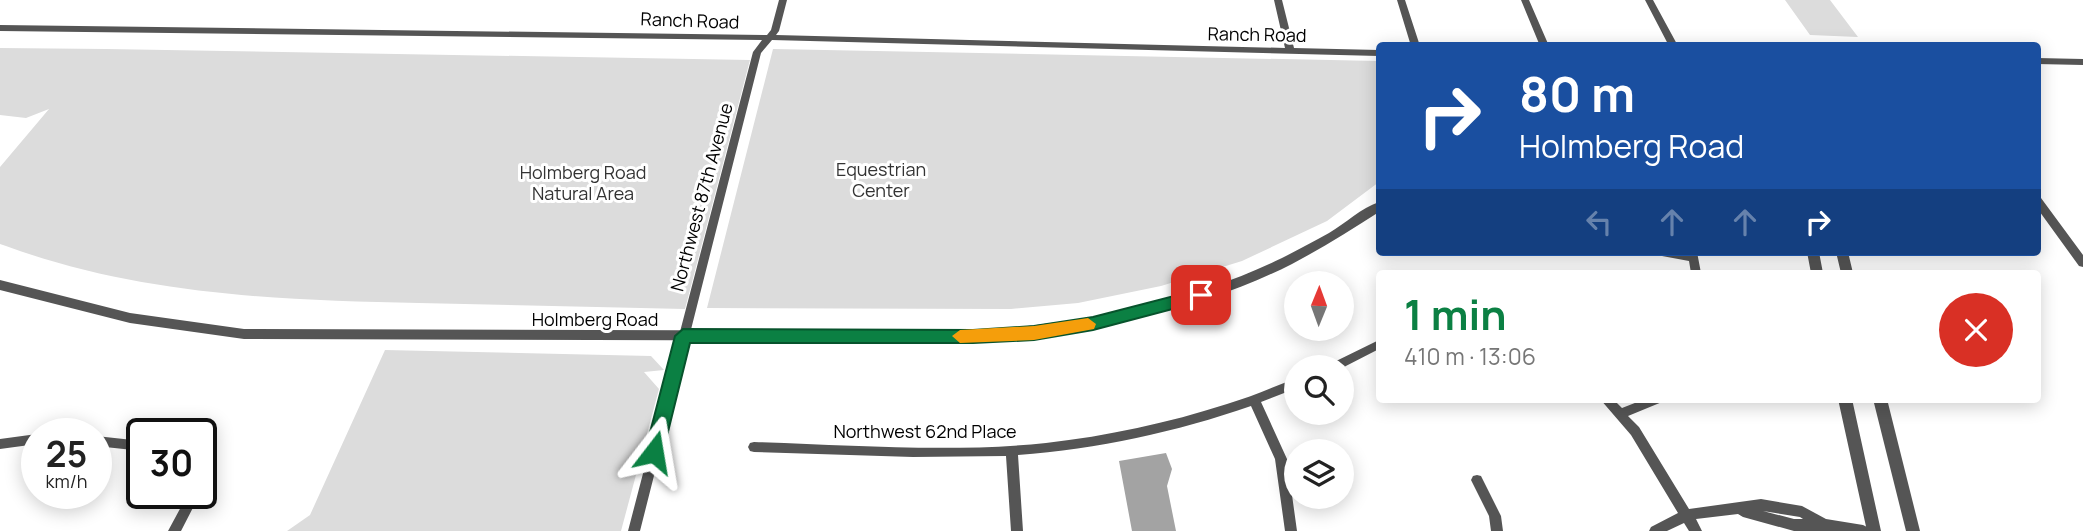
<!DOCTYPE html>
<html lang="en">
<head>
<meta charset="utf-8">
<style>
	:root { --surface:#fff; --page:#f6f6f6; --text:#222; --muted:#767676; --accent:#0b8043 }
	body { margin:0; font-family:Manrope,sans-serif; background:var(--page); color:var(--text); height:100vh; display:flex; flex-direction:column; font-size:26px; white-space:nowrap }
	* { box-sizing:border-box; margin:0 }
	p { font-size:23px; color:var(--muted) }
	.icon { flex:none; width:38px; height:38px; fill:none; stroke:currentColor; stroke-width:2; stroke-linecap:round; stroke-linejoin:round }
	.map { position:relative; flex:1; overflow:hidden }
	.sheet { position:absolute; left:1376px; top:270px; width:665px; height:133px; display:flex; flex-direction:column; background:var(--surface); border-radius:7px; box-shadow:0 4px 18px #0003 }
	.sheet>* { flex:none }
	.banner { position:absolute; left:1376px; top:42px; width:665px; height:214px; border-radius:7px; box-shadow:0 4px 18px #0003; background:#1a4fa0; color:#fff; overflow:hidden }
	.needle { width:46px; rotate:1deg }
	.controls { position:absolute; left:1284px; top:271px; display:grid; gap:14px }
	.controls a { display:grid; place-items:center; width:70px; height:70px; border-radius:50%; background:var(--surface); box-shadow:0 4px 18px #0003; font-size:35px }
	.speed { position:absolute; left:21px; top:418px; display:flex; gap:14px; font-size:35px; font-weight:700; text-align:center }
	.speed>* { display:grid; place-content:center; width:91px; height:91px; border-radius:50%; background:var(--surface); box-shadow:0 4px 18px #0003; line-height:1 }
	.speed small { font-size:18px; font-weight:400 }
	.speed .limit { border:4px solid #111; border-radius:10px; background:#fff; color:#111 }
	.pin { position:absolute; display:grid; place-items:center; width:60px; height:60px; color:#fff; margin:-30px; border-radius:14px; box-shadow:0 4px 10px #0006 }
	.me { position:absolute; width:77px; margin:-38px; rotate:14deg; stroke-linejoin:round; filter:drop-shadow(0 0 5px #0008) }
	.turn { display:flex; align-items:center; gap:24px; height:147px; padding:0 28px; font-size:32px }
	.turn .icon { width:91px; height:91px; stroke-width:2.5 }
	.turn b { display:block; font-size:49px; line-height:60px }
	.lanes { display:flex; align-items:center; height:66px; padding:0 28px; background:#0003; justify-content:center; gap:35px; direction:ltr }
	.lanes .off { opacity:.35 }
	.round { display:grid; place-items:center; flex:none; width:74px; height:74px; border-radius:37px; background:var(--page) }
	.summary { display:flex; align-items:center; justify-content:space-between; height:119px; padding:0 28px }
	h1 { font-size:42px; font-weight:700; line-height:52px; color:var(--accent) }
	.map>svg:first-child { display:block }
	.green { fill:#dcdcdc }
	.water { fill:#a3a3a3 }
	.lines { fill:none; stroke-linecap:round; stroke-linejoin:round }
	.minor { fill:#555; fill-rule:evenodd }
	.tertiary { fill:#555; fill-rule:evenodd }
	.route { fill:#0b8043; stroke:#07532c; stroke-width:2 }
	.slow { fill:#f59e0b }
	.labels { text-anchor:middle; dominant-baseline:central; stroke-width:6; stroke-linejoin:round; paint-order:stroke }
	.street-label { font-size:18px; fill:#000; stroke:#fff }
	.park-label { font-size:18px; fill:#333; stroke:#fff }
</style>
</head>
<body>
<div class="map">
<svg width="2083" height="531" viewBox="0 0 2083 531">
	<rect width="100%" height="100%" fill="#fff"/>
	<path class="green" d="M1785 0H1830L1858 37 1810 35Z
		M0 48 106 49 750 60 685 309C596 307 508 305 419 303 278 300 140 295 6 246L0 244V167L49 109 26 118 0 115Z
		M773 49 1379 61V182L1327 221 1242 261 1161 286 1078 303 1011 309 707 308Z
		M385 350 651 356 664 370 644 372 659 389 621 531H287L310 515Z"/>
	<path class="water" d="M1166 453 1172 469 1167 486 1176 531H1132L1119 461Z"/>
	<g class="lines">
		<path class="minor" d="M779 0H787L779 31 776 35 1285 48 1274 0H1282L1294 48 1379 50V56L772 40 761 53 640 531H628L753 52 762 40 0 31V25L767 35 771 30Z
			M1397 0H1405L1420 46H1411Z
			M1521 0H1529L1549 46H1540Z
			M1645 0H1653L1678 46H1669Z
			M2037 197 2041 198 2083 255V267L2079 266 2037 208Z
			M1657 252H1697L1701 273H1691L1689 261 1662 256Z
			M1379 340V349L1342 368H1327L1328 365Z
			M1297 378V388L1261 402 1287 459 1297 531H1285L1275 459 1251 406C1176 432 1098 449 1018 455L1023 531H1011L1006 456 913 457 754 452 750 451 748 447 750 443 754 442C851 445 949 453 1046 443 1107 436 1168 423 1227 404 1251 397 1273 387 1297 378Z
			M1600 399H1613L1622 408 1645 399H1664L1662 402 1628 416 1639 427 1689 509 1761 499 1802 506 1826 519 1863 525 1867 527 1869 531H1794L1743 517 1738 514 1696 519 1702 531H1689L1684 523 1667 531H1649L1651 527 1678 513 1631 435ZM1763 511 1800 517 1803 519H1794Z
			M37 434V444L0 449V439Z
			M96 436 142 441V451L96 446Z
			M201 469 205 470 207 480 205 484 201 485Z
			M1477 475 1481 476 1501 516 1503 531H1491L1489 516 1471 480 1473 476Z
			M188 494H200L181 531H168Z"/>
		<path class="tertiary" d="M2037 58 2083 59V65L2037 64Z
			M1379 202V212C1351 230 1322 248 1292 264 1193 314 1083 333 973 341L244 339 130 323 0 290V280L130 313 244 329 973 331C1080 323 1185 305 1282 258 1298 250 1314 241 1329 233 1346 223 1361 208 1379 202Z
			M1807 252H1819L1823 273H1811Z
			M1836 252H1848L1853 273H1841Z
			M1838 399H1852L1881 531H1867Z
			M1873 399H1887L1920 531H1906Z"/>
	</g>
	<path class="route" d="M1201 289 1209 295 1207 300 1093 330 1034 340 973 343H690L663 452 660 458H647L645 452 675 336 683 329 973 330 1034 326 1093 317Z"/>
	<path class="slow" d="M1088 318 1096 324 1094 329 1034 340 960 343 952 336 960 330 1034 326Z"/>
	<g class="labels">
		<g class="street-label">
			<text transform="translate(690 20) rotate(2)">Ranch Road</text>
			<text transform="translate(1257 34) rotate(1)">Ranch Road</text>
			<text transform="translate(701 197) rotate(-75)">Northwest 87th Avenue</text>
			<text x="595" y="319">Holmberg Road</text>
			<text x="925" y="431">Northwest 62nd Place</text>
		</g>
		<g class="park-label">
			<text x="881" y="169">Equestrian<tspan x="881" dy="21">Center</tspan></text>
			<text x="583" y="172">Holmberg Road<tspan x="583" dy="21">Natural Area</tspan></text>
		</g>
	</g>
</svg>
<div class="controls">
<a><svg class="needle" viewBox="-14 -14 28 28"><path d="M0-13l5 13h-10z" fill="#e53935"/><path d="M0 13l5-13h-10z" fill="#767676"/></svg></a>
<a><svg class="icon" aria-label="search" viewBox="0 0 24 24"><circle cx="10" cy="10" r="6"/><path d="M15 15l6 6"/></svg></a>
<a><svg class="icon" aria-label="layers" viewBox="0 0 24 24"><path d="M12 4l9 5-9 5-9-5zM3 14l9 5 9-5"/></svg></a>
</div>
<div class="speed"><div>25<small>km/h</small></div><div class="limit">30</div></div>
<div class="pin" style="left:1201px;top:295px;background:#d93025"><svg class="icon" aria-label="arrive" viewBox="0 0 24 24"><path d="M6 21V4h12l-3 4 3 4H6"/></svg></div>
<svg class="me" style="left:654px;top:452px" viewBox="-20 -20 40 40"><path d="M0-17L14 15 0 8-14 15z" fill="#0b8043" stroke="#fff" stroke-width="4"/></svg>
<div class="banner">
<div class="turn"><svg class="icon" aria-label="right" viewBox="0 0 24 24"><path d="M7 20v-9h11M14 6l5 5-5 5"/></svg><div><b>80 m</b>Holmberg Road</div></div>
<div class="lanes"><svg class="icon off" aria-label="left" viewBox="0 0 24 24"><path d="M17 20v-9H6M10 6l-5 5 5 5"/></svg><svg class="icon off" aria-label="ahead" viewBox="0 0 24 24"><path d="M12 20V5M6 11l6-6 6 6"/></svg><svg class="icon off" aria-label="ahead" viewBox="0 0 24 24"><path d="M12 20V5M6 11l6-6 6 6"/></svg><svg class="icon" aria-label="right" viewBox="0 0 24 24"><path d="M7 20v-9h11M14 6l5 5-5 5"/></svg></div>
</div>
<section class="sheet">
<div class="summary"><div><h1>1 min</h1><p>410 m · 13:06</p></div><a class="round" style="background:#d93025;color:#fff"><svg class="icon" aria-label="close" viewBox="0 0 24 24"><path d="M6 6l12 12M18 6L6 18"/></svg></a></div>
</section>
</div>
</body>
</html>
